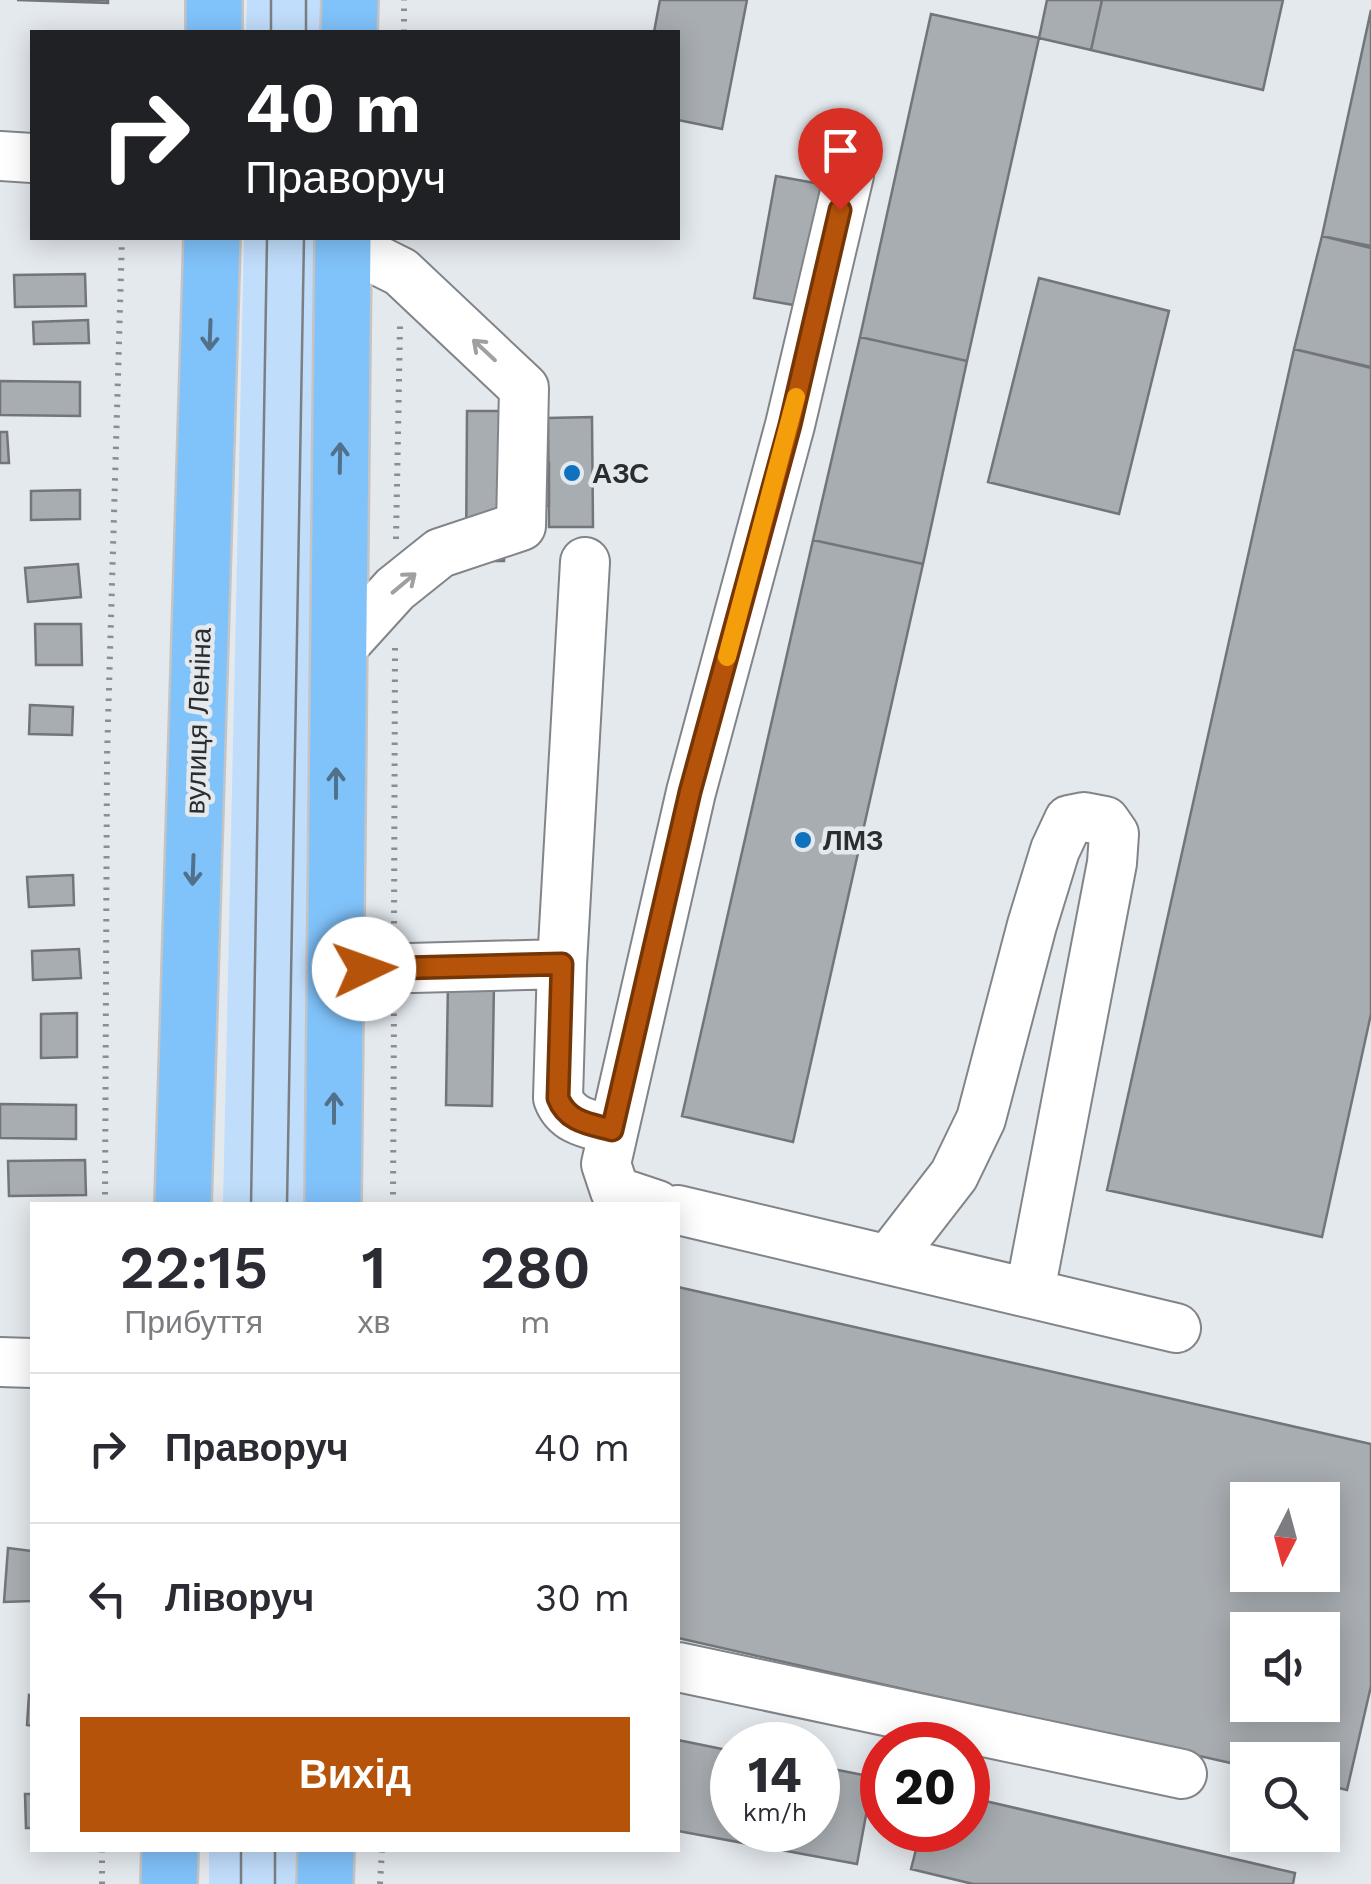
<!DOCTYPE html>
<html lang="uk">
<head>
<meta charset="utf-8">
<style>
	:root { --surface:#fff; --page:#f7f7f7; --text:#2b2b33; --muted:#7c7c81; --line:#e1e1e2; --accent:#b45309 }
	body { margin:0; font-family:"Work Sans",sans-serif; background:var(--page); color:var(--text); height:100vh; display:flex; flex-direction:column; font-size:38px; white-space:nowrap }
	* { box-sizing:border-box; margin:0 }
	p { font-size:32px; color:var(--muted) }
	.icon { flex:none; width:55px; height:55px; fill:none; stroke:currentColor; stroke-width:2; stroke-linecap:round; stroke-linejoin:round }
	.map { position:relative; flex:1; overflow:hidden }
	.details { position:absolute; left:30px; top:1202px; width:650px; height:650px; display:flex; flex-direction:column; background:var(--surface); border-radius:0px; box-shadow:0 5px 25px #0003 }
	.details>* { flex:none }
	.top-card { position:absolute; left:30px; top:30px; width:650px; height:210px; border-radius:0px; box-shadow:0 5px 25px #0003; background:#202124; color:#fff; overflow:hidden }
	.needle { width:65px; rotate:186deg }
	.tools { position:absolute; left:1230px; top:1482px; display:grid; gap:20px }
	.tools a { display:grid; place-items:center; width:110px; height:110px; border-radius:0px; background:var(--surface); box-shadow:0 5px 25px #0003; font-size:50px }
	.speed { position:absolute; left:710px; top:1722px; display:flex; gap:20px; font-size:50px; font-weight:700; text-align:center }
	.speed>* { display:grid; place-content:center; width:130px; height:130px; border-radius:50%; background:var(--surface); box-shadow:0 5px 25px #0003; line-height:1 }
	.speed small { font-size:25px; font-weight:400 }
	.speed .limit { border:15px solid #d22; background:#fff; color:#111 }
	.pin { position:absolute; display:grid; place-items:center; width:85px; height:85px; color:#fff; margin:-102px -42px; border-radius:50% 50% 50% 0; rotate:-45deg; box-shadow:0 0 10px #0007 }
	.pin .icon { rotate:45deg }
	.me { position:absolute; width:110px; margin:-55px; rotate:87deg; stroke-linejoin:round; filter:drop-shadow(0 0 8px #0008) }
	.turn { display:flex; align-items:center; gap:35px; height:210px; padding:0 50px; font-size:45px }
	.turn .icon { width:130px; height:130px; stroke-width:2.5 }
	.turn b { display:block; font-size:70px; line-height:85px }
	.eta { display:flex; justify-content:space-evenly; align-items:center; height:170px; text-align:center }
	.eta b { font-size:60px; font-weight:600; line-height:70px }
	.cta { display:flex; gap:20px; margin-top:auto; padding:20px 50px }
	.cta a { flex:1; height:115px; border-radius:0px; background:var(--accent); color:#fff; font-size:40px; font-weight:600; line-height:115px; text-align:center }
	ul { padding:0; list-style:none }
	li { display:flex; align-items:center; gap:30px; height:150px; padding:0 50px; border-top:2px solid var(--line) }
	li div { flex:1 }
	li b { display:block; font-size:38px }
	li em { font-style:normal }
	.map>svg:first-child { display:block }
	.green { fill:#c0ddfb }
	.building { fill:#a8adb1; stroke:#72767a; stroke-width:2.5; fill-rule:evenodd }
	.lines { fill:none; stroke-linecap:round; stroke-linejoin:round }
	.minor-casing { stroke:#818589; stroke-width:52 }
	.major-casing { stroke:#c4c4c5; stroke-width:60 }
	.path { stroke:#8a8d91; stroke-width:6; stroke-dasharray:2.5 8; stroke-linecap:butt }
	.minor { stroke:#fff; stroke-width:48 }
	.major { stroke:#80c2fa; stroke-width:55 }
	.tram { stroke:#7b7f82; stroke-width:2.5 }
	.oneway { stroke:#51708a }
	.oneway2 { stroke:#a0a0a1 }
	.route-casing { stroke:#753606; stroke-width:25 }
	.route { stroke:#b45309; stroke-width:18 }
	.slow { stroke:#f59e0b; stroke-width:18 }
	.poi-dot { fill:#0e72be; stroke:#e4e9ee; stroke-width:4 }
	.labels { text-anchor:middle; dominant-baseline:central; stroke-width:9; stroke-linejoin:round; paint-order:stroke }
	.poi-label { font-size:28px; font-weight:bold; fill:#2b2d2f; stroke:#e4e9ee; text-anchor:start }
	.street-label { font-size:28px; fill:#2b2d2f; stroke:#e4e9ee }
</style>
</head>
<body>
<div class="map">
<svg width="1371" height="1884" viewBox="0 0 1371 1884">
	<rect width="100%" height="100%" fill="#e4e9ee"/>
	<path class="green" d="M247 0H323V32H246Z
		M244 238H318L305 1205H223Z
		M209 1850H296L295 1884H209Z"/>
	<path class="building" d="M17 0H108V3Z
		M660 0H747L722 129 678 120V32H654Z
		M1047 0H1102L1091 50 1039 38Z
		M1102 0H1283L1263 90 1091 50Z
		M1371 10V246L1322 236Z
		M931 14 1039 38 967 361 860 337Z
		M776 176 826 185 805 307 754 298Z
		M1322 236 1371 248V368L1294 349Z
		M85 274 86 306 15 307 14 275Z
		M1039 278 1169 311 1119 514 988 482Z
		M88 320 89 343 34 344 33 322Z
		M860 337 967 361 923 564 813 540Z
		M1294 349 1371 367V1014L1322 1237 1107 1190Z
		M0 381 80 382V416L0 415Z
		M467 411H509V463H549V506H505L504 561H466Z
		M592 417 593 527H549L548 418Z
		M0 432H7L9 463H0Z
		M80 490V519L31 520V491Z
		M813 540 923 564 793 1142 682 1116Z
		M78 564 81 597 28 602 25 568Z
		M35 624H81L82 665H36Z
		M30 705 73 707 72 735 29 734Z
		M73 875 74 905 29 907 27 877Z
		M79 949 81 978 33 980 32 951Z
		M448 982 494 983 492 1106 446 1105Z
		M77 1013V1057L41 1058V1014Z
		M0 1104 76 1105V1139L0 1138Z
		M85 1160 86 1195 9 1196 8 1161Z
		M678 1287 1371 1444V1686L1347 1790 1322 1784V1760H1248V1767L678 1638ZM1248 1500H1322V1575H1248ZM1248 1630H1322V1705H1248Z
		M8 1548 32 1551V1601L4 1602Z
		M29 1695 32 1696V1726L27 1725Z
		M678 1740 732 1751V1830H818V1766L873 1777 857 1864 678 1831Z
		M25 1794H32V1828H26Z
		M968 1797 1295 1873 1293 1884H973L911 1869 921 1830H968Z"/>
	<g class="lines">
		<g class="minor-casing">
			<path id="minor" d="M0 156 32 158
				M585 562 562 964 558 1098C567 1122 590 1124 612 1130
				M337 653 395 589 440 553 521 526 524 388 401 272 343 243
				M335 970 562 964
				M657 1205 615 1191 606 1164 691 792 790 425 849 175
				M678 1210 1176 1328
				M889 1259 954 1175 981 1119 1032 925 1055 850 1069 820 1084 817 1105 821 1114 834 1112 863 1030 1291
				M0 1362 32 1363
				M678 1667 1182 1774"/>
		</g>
		<g class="major-casing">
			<path id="major" d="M214 0V32
				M349 32 350 0
				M183 1205 212 238
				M333 1205 343 238
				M169 1884 170 1850
				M325 1884 326 1850"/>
		</g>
		<path class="path" d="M404 32V0
			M396 539 400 326
			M394 934 395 646
			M105 1205 107 757 122 238
			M393 1205 394 1006
			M102 1884V1850
			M380 1884 382 1850"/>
		<use href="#minor" class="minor"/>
		<use href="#major" class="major"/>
		<path class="tram" d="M271 32V0
			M306 32V0
			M251 1205 267 238
			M287 1205 304 238
			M241 1884V1850
			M275 1884V1850"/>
	</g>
	<defs><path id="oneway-shaft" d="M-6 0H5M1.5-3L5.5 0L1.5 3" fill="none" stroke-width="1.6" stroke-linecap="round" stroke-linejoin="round" transform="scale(2.5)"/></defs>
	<g class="oneway">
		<use href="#oneway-shaft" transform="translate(210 335) rotate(92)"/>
		<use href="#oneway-shaft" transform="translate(340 458) rotate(-89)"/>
		<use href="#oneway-shaft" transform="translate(336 783) rotate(-90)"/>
		<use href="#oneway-shaft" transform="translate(193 870) rotate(92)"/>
		<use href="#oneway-shaft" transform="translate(334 1108) rotate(-90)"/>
	</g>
	<g class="oneway2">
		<use href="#oneway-shaft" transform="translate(484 350) rotate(-137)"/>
		<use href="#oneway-shaft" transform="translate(404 583) rotate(-40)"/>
	</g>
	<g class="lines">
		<g class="route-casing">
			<path id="route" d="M364 969 562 964 558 1098C567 1122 590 1124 612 1130L690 792 790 425 840 210"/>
		</g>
		<use href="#route" class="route"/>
		<path class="slow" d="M727 657 796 397"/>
	</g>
	<g class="poi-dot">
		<circle cx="572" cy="473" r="10"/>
		<circle cx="803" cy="840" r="10"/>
	</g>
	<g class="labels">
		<g class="poi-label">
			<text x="592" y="473">АЗС</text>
			<text x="823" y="840">ЛМЗ</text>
		</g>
		<g class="street-label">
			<text transform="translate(198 721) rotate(-88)">вулиця Леніна</text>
		</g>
	</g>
</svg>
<div class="tools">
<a><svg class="needle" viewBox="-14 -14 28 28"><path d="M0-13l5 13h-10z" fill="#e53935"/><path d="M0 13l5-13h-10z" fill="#7c7c81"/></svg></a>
<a><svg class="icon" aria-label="sound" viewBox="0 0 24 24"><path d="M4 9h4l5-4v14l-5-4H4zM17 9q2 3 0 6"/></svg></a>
<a><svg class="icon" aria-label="search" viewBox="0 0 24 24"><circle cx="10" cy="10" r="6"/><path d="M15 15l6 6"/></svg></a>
</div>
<div class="speed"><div>14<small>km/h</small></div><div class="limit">20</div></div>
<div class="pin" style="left:840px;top:210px;background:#d93025"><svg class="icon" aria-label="arrive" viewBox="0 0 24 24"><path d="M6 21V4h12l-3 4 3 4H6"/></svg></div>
<svg class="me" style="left:364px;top:969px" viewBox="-20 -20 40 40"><circle r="19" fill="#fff"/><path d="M0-13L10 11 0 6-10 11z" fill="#b45309"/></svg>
<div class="top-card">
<div class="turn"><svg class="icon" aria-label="right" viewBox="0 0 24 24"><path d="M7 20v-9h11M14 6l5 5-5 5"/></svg><div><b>40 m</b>Праворуч</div></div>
</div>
<section class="details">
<div class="eta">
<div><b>22:15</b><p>Прибуття</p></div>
<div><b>1</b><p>хв</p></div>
<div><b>280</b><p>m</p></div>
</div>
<ul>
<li><svg class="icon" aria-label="right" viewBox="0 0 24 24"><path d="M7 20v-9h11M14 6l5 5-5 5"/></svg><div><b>Праворуч</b></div><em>40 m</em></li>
<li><svg class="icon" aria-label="left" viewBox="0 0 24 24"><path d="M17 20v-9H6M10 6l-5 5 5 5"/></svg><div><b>Ліворуч</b></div><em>30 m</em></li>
</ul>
<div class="cta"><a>Вихід</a></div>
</section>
</div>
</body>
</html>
